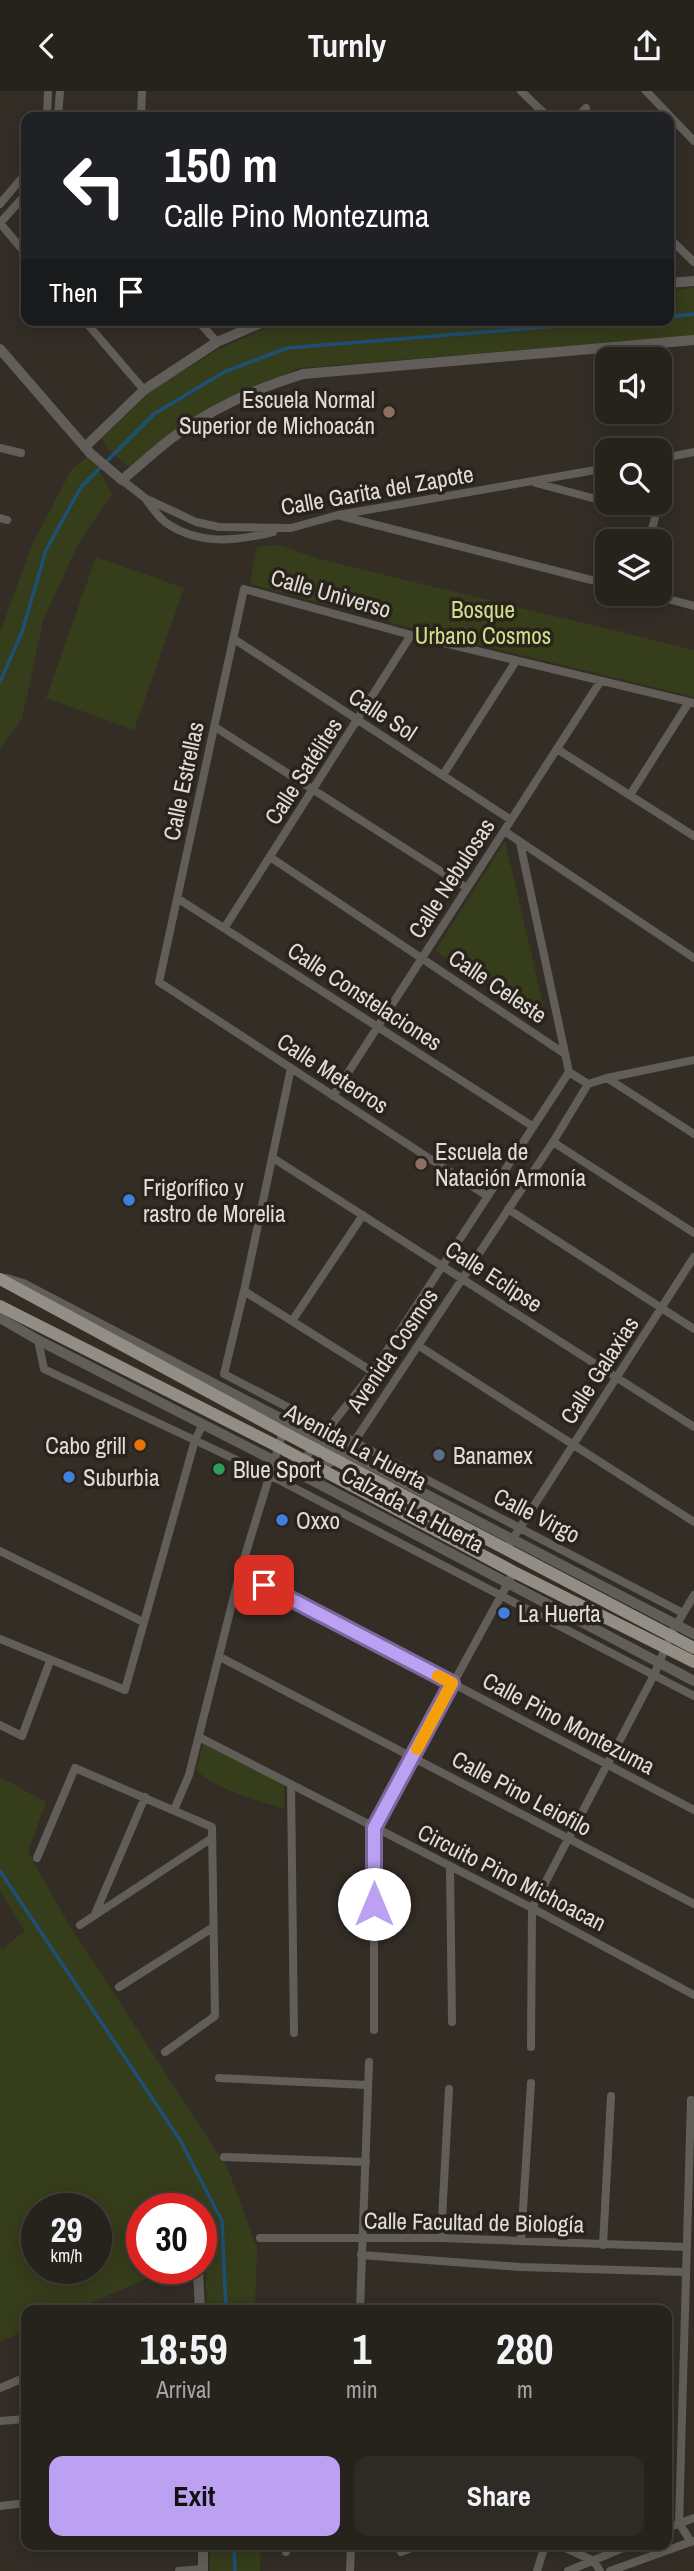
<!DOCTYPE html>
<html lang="en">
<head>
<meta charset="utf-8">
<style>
	:root { --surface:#26221c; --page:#2e2a25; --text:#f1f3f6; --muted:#a4a4a3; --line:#423f3b; --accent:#bca0f2 }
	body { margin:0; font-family:"Archivo Narrow",sans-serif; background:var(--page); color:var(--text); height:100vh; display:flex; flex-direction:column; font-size:26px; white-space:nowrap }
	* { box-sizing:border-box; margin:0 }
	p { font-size:23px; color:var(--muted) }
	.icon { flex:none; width:38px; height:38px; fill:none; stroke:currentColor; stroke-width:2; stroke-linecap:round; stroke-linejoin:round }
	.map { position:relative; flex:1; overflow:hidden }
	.sheet { position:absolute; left:21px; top:2214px; width:651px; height:245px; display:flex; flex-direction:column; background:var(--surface); border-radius:14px; box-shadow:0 4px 18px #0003,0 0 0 2px var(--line) }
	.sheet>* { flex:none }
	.hud { position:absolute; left:21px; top:21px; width:653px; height:214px; border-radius:14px; box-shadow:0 4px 18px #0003,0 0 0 2px var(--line); background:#202124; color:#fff; overflow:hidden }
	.controls { position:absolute; left:595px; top:256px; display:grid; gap:14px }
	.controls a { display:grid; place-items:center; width:77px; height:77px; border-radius:14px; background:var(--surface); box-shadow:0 4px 18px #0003,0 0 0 2px var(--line); font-size:35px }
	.speed { position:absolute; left:21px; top:2102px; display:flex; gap:14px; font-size:35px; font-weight:700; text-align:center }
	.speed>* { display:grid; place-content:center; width:91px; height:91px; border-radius:50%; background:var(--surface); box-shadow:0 4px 18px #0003,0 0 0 2px var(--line); line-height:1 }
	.speed small { font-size:18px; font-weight:400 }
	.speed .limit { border:10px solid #d22; background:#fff; color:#111 }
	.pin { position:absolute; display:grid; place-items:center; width:60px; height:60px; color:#fff; margin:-30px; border-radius:14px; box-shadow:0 4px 10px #0006 }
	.me { position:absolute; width:77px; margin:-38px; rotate:0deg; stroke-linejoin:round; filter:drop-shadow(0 0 5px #0008) }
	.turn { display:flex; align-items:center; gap:24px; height:147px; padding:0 28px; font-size:32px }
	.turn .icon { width:91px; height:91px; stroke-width:2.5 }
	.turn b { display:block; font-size:49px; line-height:60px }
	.then { display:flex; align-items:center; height:66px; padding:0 28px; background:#0003; gap:14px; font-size:26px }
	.eta { display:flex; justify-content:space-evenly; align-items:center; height:119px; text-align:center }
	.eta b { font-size:42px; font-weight:700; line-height:49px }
	.cta { display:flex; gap:14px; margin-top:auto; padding:14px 28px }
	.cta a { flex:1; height:80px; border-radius:14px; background:var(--accent); color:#111; font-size:28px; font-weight:700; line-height:80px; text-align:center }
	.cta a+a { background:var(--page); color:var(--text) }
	header { display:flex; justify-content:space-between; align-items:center; height:91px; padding:0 28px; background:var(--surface); font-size:32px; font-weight:700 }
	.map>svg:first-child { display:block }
	.green { fill:#363d1b; fill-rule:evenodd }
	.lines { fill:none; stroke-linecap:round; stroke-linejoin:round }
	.stream { stroke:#1e5075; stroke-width:3.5 }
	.minor { stroke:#615e5a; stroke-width:8 }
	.tertiary { stroke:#615e5a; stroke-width:10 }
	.primary { stroke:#928d85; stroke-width:12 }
	.route-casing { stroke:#7a689d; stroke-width:18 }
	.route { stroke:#bca0f2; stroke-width:12 }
	.slow { stroke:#f59e0b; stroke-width:12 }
	.education-dot { fill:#8d6e63; stroke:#29231c; stroke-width:2.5 }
	.shop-dot { fill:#3f7fe0; stroke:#29231c; stroke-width:2.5 }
	.food-dot { fill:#e8710a; stroke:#29231c; stroke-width:2.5 }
	.service-dot { fill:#5c6f8a; stroke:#29231c; stroke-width:2.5 }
	.leisure-dot { fill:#2e9e5b; stroke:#29231c; stroke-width:2.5 }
	.labels { text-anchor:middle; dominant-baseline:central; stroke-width:7; stroke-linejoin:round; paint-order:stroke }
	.poi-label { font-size:23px; fill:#e0dcd7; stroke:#29231c; text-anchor:start }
	.street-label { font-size:23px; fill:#e0dcd7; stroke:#29231c }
	.park-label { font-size:23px; fill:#cee08a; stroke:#29231c }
</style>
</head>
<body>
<header><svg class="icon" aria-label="back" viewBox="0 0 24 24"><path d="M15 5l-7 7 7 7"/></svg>Turnly<svg class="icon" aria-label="share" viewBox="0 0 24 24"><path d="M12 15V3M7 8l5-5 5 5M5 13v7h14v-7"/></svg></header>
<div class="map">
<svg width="694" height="2480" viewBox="0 0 694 2480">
	<rect width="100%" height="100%" fill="#332d26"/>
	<path class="green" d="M694 197V245L299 277 228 308 175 339 129 376 106 356 102 347 149 301 217 259 261 239 293 230 668 229 669 199Z
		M91 363 112 403 77 455 43 530 22 628 0 658V542L31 456 71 379Z
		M279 454 319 468 694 559V606L422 540 250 493 257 456Z
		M96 466 184 497 134 639 46 607Z
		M505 750 546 926 541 928 435 860Z
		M204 1651 284 1693V1718C255 1708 219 1700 196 1679Z
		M0 1686 46 1711 28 1761 68 1832 228 2078 257 2157 255 2219H207L205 2171 201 2164V2118H142V2177H172L74 2219H26V2240L0 2251V1855L2 1858 25 1840 0 1800ZM37 2118H96V2177H37Z
		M210 2454H261L260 2480H210Z"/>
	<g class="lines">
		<path class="stream" d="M668 226 694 223
			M0 591 22 541 46 459 81 396 154 323 224 281 287 257 633 229
			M0 1780 180 2049 222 2130 226 2219
			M234 2454 235 2480"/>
		<path class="minor" d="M521 0 548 26
			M646 0 694 50
			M47 26 48 0
			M58 26 60 0
			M141 26 142 0
			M577 26 586 17
			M0 113 26 82
			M0 132 26 163
			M0 132 26 103
			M668 146 694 171
			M84 229 144 299
			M197 229 217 251
			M0 357 21 362
			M660 368 694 361
			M122 389 145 407 196 431 219 436 291 437 338 424 607 377
			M536 392 607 411
			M660 409 671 365
			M147 410C152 416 158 425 165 431 199 455 236 450 273 441
			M610 411 656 423
			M341 425 607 493
			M0 427 7 429
			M649 450 659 411
			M645 502 694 515
			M234 548 511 729
			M215 636 467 797
			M557 658 694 745
			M443 684 516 570
			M630 704 689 611
			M504 740 694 867
			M520 752 569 981
			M270 766 565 963
			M177 807 532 1035
			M225 836 411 544
			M291 977 244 1200 224 1283 683 1522
			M569 981 588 993 607 987 694 969
			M607 987 694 1043
			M333 1005 600 591
			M553 1051 694 1142
			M273 1067 694 1336
			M487 1105 159 891 244 498 411 544 694 612
			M508 1118 694 1238
			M244 1200 373 1281
			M292 1230 363 1124
			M38 1249 44 1278 281 1390 694 1605
			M419 1255 694 1431
			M295 1380 373 1281 569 981
			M302 1384 337 1369 354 1351 553 1051 588 993
			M510 1452 694 1166
			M0 1460 143 1531
			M240 1481 694 1719
			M674 1538 694 1504
			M0 1548 125 1599 195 1349 202 1335
			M220 1566 694 1813
			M0 1634 22 1645 50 1570
			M199 1646 532 1817 694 1904
			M291 1693 294 1942
			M174 1719 189 1684 240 1481 283 1341
			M37 1767 75 1677 212 1736 215 1925 165 1961
			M450 1776 452 1931
			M95 1823 145 1706
			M80 1834 212 1747
			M119 1896 212 1837
			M374 1939V1737L514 1481
			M531 1956 532 1817 654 1584 667 1553
			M219 1987 367 1994
			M224 2066 366 2071
			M260 2147H441L686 2156
			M441 2147 449 1998
			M521 2150 531 1992
			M603 2154 611 2005
			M361 2164 520 2176 685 2181
			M360 2219 369 1971
			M440 2219V2216
			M0 2297 26 2286
			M0 2330 26 2328
			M0 2415 26 2412
			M667 2437 694 2427
			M691 2451 679 2432 691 2009
			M559 2454 594 2470 600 2480
			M305 2455 351 2457
			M286 2461V2454
			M401 2461 419 2454
			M179 2480 203 2478
			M350 2480 351 2454
			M537 2480 545 2454
			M568 2480 630 2454
			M610 2480 693 2450"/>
		<path class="tertiary" d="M668 192 694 190
			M0 258 90 362 122 389C140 374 157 358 176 344 214 316 258 297 303 283L694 249
			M85 356 144 299 217 251 268 229
			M6 1188 23 1193 694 1543
			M0 1227 38 1249 302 1384 694 1590
			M198 2180 200 2219
			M203 2454V2480"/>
		<path class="primary" d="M0 1188 283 1341 694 1557
			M0 1215 279 1356 514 1481 694 1571"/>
	</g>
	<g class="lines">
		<g class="route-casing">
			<path id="route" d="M264 1494 452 1592 374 1737V1813"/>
		</g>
		<use href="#route" class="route"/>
		<path class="slow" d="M417 1658 452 1592 438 1585"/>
	</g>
	<g class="education-dot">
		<circle cx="389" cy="321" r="7"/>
		<circle cx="421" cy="1073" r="7"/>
	</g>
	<g class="shop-dot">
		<circle cx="129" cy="1109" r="7"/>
		<circle cx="69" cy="1386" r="7"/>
		<circle cx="282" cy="1429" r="7"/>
		<circle cx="504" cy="1522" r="7"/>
	</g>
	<circle class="food-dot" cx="140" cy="1354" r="7"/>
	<circle class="service-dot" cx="439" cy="1364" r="7"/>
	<circle class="leisure-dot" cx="219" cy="1378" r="7"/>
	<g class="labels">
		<g class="poi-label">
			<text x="375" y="308" text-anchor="end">Escuela Normal<tspan x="375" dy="26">Superior de Michoacán</tspan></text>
			<text x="435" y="1060">Escuela de<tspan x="435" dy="26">Natación Armonía</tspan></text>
			<text x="143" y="1096">Frigorífico y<tspan x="143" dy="26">rastro de Morelia</tspan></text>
			<text x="126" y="1354" text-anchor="end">Cabo grill</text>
			<text x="453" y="1364">Banamex</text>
			<text x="233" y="1378">Blue Sport</text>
			<text x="83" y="1386">Suburbia</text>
			<text x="296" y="1429">Oxxo</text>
			<text x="518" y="1522">La Huerta</text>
		</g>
		<g class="street-label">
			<text transform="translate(377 399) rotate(-10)">Calle Garita del Zapote</text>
			<text transform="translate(331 502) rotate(16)">Calle Universo</text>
			<text transform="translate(383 623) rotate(33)">Calle Sol</text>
			<text transform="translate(303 680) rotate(-57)">Calle Satélites</text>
			<text transform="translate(183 690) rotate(-78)">Calle Estrellas</text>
			<text transform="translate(451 787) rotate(-57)">Calle Nebulosas</text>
			<text transform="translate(498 895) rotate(34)">Calle Celeste</text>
			<text transform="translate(365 905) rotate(33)">Calle Constelaciones</text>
			<text transform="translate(333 982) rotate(33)">Calle Meteoros</text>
			<text transform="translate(494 1185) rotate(33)">Calle Eclipse</text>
			<text transform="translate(392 1259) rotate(-56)">Avenida Cosmos</text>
			<text transform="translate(599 1279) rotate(-57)">Calle Galaxias</text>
			<text transform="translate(356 1355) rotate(28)">Avenida La Huerta</text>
			<text transform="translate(413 1418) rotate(28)">Calzada La Huerta</text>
			<text transform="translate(537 1424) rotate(27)">Calle Virgo</text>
			<text transform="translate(569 1632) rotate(28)">Calle Pino Montezuma</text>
			<text transform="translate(522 1702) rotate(28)">Calle Pino Leiofilo</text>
			<text transform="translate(512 1786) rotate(27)">Circuito Pino Michoacan</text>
			<text transform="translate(474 2131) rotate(1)">Calle Facultad de Biología</text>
		</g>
		<g class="park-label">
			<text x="483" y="518">Bosque<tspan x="483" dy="26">Urbano Cosmos</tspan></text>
		</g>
	</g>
</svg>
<div class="controls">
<a><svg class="icon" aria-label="sound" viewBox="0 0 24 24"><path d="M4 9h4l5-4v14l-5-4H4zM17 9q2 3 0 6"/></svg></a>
<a><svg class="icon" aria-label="search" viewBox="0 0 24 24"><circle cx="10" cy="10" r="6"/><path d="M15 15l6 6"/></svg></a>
<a><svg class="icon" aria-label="layers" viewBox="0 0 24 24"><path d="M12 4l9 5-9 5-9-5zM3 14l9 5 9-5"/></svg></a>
</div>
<div class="speed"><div>29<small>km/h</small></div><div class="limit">30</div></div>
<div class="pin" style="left:264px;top:1494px;background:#d93025"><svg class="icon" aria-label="arrive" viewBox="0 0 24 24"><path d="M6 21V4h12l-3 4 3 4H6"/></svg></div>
<svg class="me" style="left:374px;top:1813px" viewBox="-20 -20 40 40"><circle r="19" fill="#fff"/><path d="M0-13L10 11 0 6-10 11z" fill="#bca0f2"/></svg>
<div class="hud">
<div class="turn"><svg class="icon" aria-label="left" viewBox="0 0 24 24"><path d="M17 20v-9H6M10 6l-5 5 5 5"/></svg><div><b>150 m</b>Calle Pino Montezuma</div></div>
<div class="then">Then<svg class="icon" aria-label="arrive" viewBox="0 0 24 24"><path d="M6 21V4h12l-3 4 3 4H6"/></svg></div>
</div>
<section class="sheet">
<div class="eta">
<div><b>18:59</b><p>Arrival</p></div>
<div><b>1</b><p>min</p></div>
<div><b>280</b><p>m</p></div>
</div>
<div class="cta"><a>Exit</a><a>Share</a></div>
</section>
</div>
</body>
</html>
